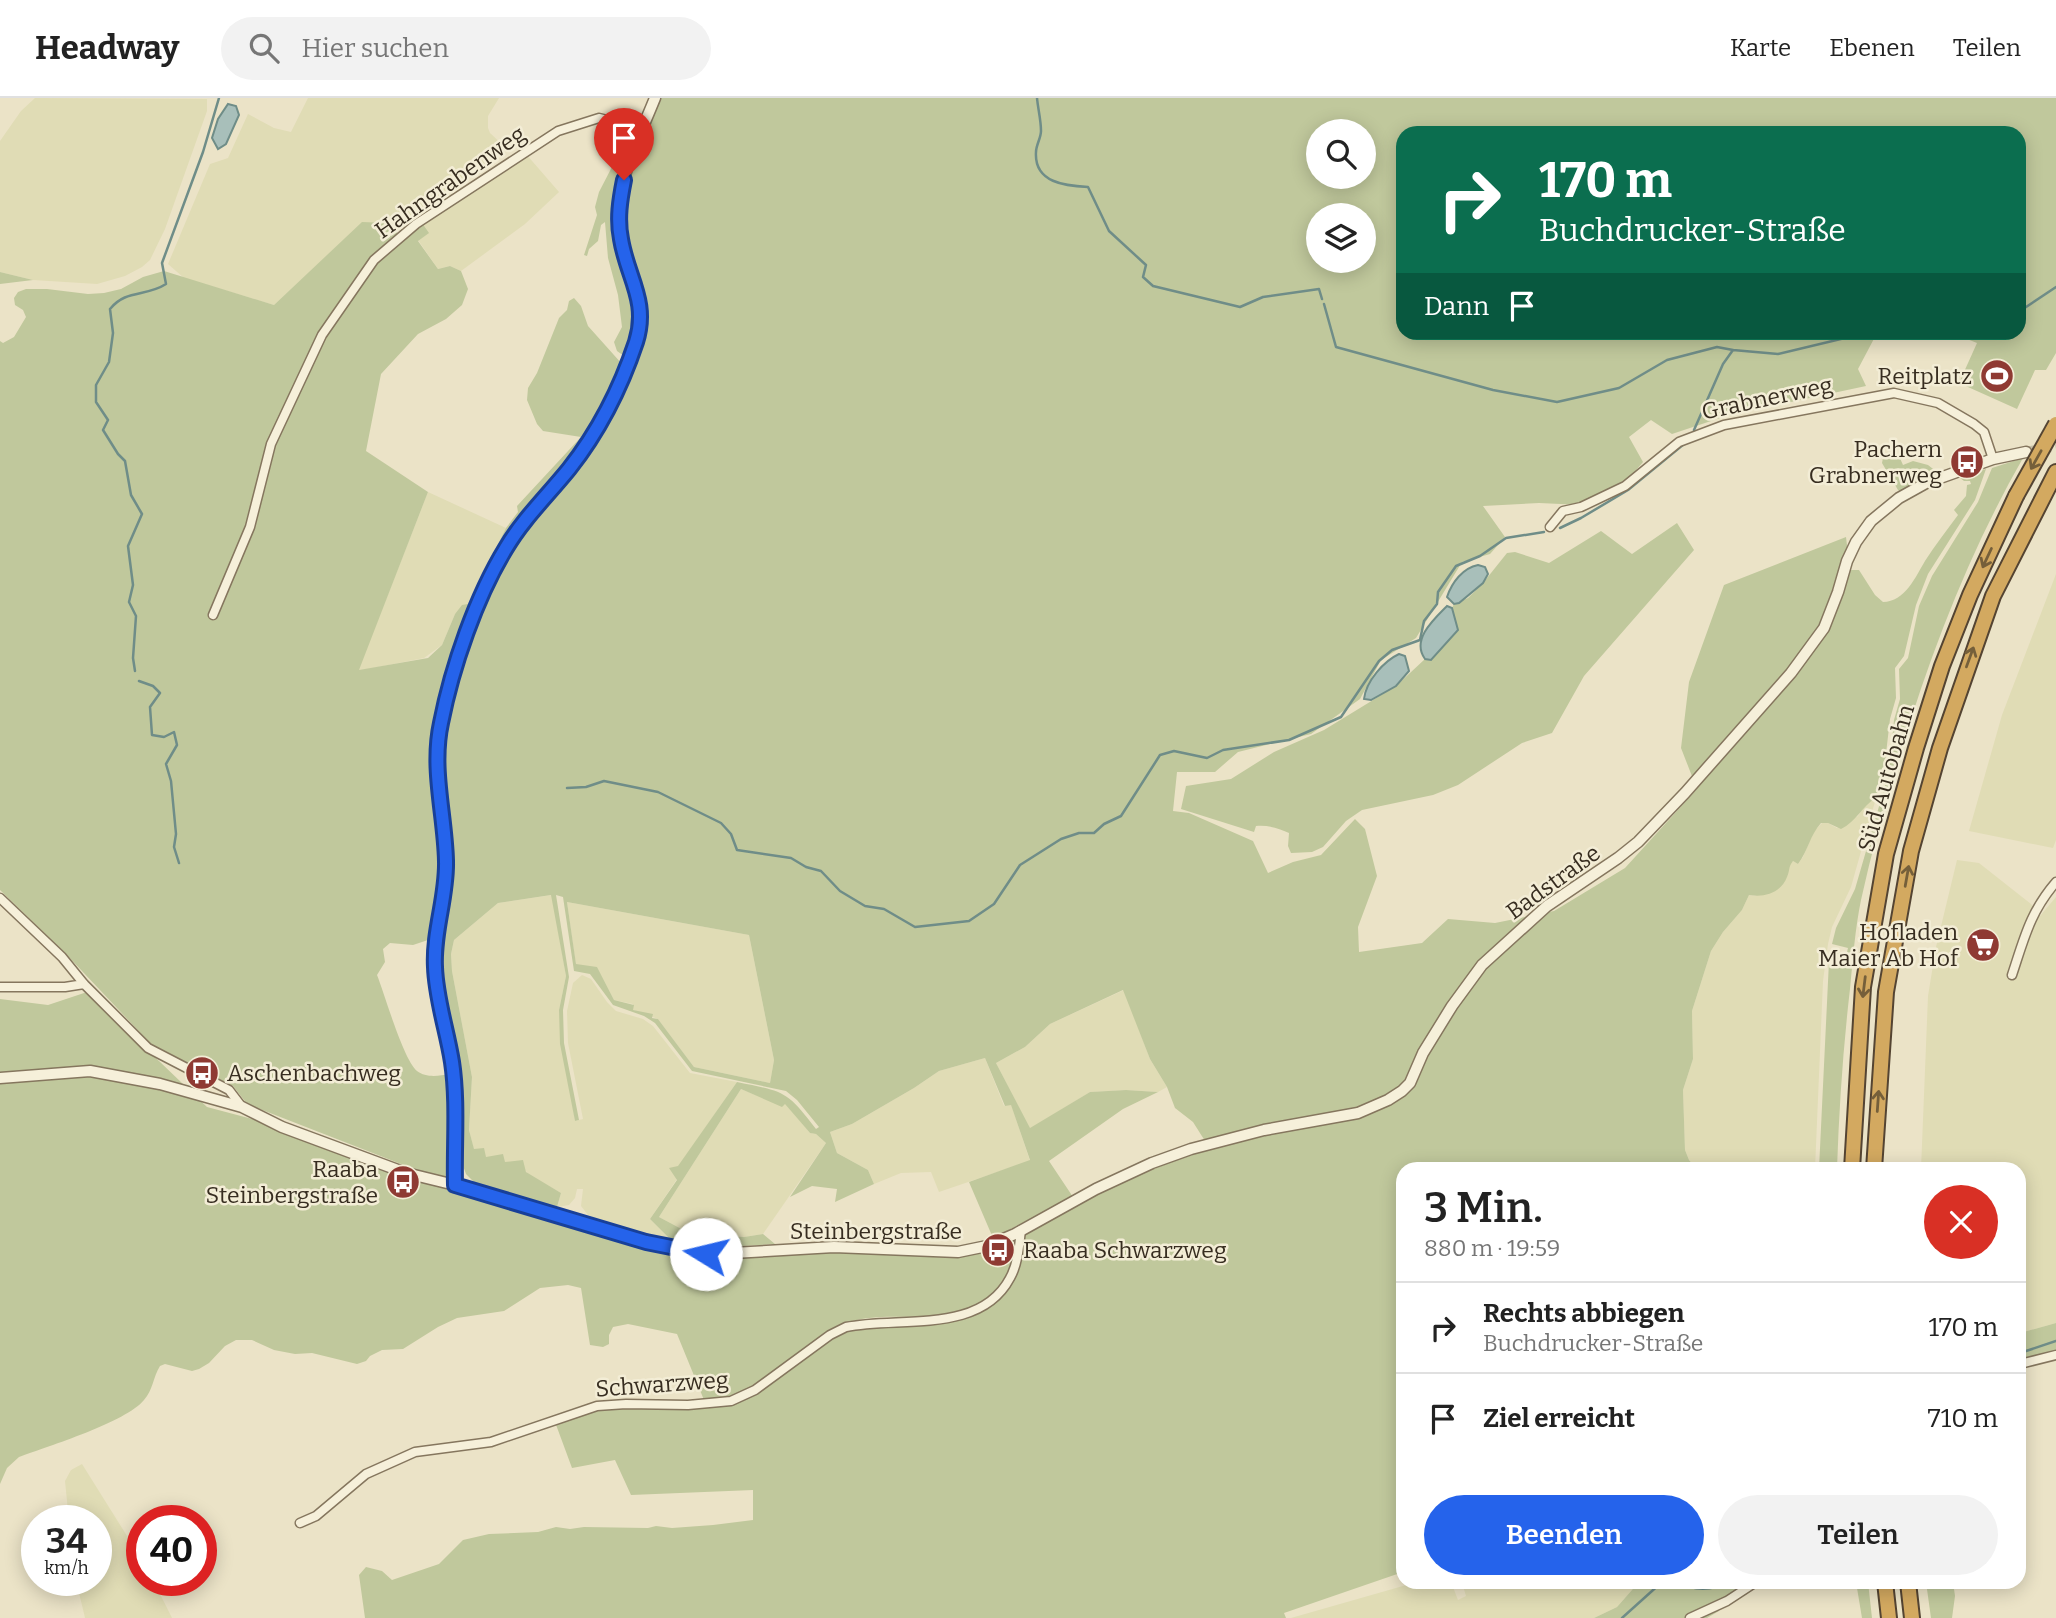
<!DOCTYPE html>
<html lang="de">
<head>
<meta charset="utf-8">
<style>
	:root { --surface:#fff; --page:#f2f2f2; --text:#222; --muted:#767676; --line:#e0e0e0; --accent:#2563eb }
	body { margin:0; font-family:Bitter,serif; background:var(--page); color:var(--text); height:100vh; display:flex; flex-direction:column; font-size:26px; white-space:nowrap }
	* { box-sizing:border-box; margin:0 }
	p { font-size:23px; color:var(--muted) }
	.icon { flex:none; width:38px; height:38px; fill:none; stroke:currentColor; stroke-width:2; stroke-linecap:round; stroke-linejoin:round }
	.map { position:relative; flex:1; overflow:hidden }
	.side { position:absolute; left:1396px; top:1064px; width:630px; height:427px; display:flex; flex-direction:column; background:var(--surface); border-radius:21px; box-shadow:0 4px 18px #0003 }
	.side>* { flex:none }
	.top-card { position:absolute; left:1396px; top:28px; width:630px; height:214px; border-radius:21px; box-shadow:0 4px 18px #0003; background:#0b6e4f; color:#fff; overflow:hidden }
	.tools { position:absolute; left:1306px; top:21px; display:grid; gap:14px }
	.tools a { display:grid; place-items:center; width:70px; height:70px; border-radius:50%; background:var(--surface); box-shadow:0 4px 18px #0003; font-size:35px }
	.speed { position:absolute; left:21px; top:1407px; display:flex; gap:14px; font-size:35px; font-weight:700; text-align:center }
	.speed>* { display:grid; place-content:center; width:91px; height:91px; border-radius:50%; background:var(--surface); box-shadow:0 4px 18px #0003; line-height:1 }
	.speed small { font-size:18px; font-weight:400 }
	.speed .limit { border:10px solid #d22; background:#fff; color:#111 }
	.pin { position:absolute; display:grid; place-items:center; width:60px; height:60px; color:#fff; margin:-72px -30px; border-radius:50% 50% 50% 0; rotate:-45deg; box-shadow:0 0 7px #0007 }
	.pin .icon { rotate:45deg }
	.me { position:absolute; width:77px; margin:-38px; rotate:279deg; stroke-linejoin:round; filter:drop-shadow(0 0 5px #0008) }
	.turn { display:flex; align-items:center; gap:24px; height:147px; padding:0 28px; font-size:32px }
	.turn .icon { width:91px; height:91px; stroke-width:2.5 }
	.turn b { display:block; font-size:49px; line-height:60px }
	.then { display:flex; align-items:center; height:66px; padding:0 28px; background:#0003; gap:14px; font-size:26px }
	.round { display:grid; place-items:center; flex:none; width:74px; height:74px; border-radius:37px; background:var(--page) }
	.head { display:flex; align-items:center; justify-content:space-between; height:119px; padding:0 28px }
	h1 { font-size:42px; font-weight:600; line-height:52px }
	.button { display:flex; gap:14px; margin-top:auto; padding:14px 28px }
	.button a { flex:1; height:80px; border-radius:42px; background:var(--accent); color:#fff; font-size:28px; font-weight:600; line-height:80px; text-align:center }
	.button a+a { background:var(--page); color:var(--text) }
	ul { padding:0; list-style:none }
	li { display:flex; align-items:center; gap:21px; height:91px; padding:0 28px; border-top:2px solid var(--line) }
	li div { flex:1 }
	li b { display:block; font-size:26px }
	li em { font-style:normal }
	header { display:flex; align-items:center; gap:42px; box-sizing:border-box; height:98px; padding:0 35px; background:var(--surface); border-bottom:2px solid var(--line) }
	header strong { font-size:33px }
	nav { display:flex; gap:38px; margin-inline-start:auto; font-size:24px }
	.search { width:490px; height:63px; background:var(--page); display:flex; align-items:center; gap:18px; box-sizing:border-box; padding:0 24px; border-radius:38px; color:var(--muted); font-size:26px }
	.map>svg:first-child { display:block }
	.farmland { fill:#e0dcb5 }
	.green { fill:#c0c89c; fill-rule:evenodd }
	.water { fill:#a8bfba; stroke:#6f8d88; stroke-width:2 }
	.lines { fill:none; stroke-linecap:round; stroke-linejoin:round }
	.stream { stroke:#6f8d88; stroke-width:2.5 }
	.tertiary-tunnel { stroke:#c7bfa6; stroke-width:10; stroke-dasharray:10 5; stroke-linecap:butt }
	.minor-casing { stroke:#85765e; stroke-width:11 }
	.tertiary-casing { stroke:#85765e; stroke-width:13 }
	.motorway-casing { stroke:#544432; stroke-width:18 }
	.minor { stroke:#f6f0da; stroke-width:8 }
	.tertiary { stroke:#f6f0da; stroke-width:10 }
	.motorway { stroke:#d3a960; stroke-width:14 }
	.motorway-bridge-casing { stroke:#544432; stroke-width:18; stroke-linecap:butt }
	.motorway-bridge { stroke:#d3a960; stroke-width:14 }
	.oneway { stroke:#755f3a }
	.route-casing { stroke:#184099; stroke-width:18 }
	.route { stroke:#2563eb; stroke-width:12 }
	.labels { text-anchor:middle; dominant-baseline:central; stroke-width:5; stroke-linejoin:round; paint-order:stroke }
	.street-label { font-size:23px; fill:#372d20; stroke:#f3edd6 }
	.poi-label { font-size:23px; fill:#372d20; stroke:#f3edd6; text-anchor:end }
</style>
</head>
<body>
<header>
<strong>Headway</strong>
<div class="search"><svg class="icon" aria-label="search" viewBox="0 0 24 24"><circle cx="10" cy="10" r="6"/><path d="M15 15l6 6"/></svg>Hier suchen</div>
<nav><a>Karte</a><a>Ebenen</a><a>Teilen</a></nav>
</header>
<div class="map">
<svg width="2056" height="1520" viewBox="0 0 2056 1520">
	<rect width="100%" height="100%" fill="#ebe3c7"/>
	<path class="farmland" d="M35 0 207 1V13L165 131 150 162 142 169 125 178 97 186 33 182 0 174V43L21 13Z
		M308 0H499L488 18V30L490 35 506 50 501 56 396 128 387 125H362L274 207 184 180 168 166 210 66 228 60 248 16 274 30 291 34Z
		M526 56 559 94 525 126 461 173 450 168 438 171 418 142 428 135 422 125Z
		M428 394 506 430 468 506 455 516 442 547 424 560 358 573Z
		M2056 476V742L2053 750 1969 733 2002 617Z
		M1876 700 1851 789 1832 829 1828 846 1823 883 1815 1071H1697L1689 1062 1685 1052 1683 992 1693 961 1692 913 1711 853 1723 834 1742 812 1749 797 1755 798 1787 779 1789 766 1793 763 1798 766 1803 759 1814 733 1822 725H1828L1837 730 1858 718 1864 707Z
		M1957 762 1979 765 2031 806 2040 818 2056 799V1225L2020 1235V1071H1921L1928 898 1936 849Z
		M552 797 566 878 559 912 575 1023 583 1021 568 945 567 913 573 885 582 877 591 881 607 904 616 913 643 921 653 928 690 975 737 984 678 1069 677 1081 650 1121 669 1140 668 1144 613 1128 588 1117 581 1108 583 1091H577L575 1100 569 1107 557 1109 561 1095 529 1077 524 1071 485 1059 474 1052 469 1032 472 979 452 873 451 856 454 842 498 805Z
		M567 804 749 837 774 962 770 985 694 969 658 921 633 912V906L614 902 597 870 576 867Z
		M1124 892 1150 961 1167 989 1158 994 1126 992 1090 994 1030 1031 996 965 1025 949 1050 926Z
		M985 960 1004 1008 1011 1006 1030 1063 939 1094 931 1074 901 1075 874 1086 868 1072 837 1055 830 1034 852 1026 914 990 939 973Z
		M741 991 782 1008 785 1005 810 1035 816 1036 826 1045 763 1136 744 1139 691 1136 659 1119Z
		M82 1366 142 1462V1482H153L172 1520H85L76 1482H96V1423H69L65 1383 71 1372Z
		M1417 1484H1451L1458 1502 1466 1498 1463 1488 1471 1484H1639L1617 1509 1594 1520H1291Z"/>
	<path class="green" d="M659 0H2056V255L2046 272H2035L2017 311 1959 285 1977 245 1952 235 2020 234V35H1404V234L1877 235 1858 271 1866 288 1729 317 1672 336 1651 322 1629 339 1643 364 1631 378 1583 407 1539 405 1483 408 1505 439 1490 456 1462 464 1416 540 1381 562 1360 601 1311 636 1238 654 1215 674H1177L1173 713 1189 715 1253 743 1268 775 1293 764 1321 757 1355 721 1365 731 1377 778 1358 829 1359 854 1422 845 1448 821 1495 825 1554 813 1625 770 1697 691 1681 650 1689 584 1724 487 1846 439 1850 472H1859L1875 497 1883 504C1905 504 1916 478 1925 463 1935 447 1947 432 1958 417L1954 412 1966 398 1967 387 1971 386 1970 383H1964L1959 379 1986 371 1975 402 1928 476 1916 507 1904 558 1895 570 1896 600 1890 621 1884 673 1876 700C1862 708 1856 724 1841 731L1828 725H1821C1810 737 1808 753 1798 766L1793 763C1788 769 1790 773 1787 779 1781 795 1764 800 1749 797L1742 812 1723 834 1711 853 1692 913 1693 961 1683 992 1685 1052 1689 1062 1697 1071H1404L1403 1474 1284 1515 1286 1520H365L359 1477 366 1469 382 1473 392 1482 439 1466 463 1442 489 1436 538 1434 556 1429 570 1431 584 1429 648 1430 656 1428 672 1430 713 1427 753 1422V1392L631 1397 615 1362 572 1370 555 1324 598 1310 732 1306 832 1239 847 1231 946 1223 1005 1192 1025 1136C1087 1101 1147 1069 1215 1050L1205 1043 1193 1024 1175 1010 1167 989 1150 961 1123 892 1050 926 1025 949 996 965 1030 1030 1090 994 1126 992 1158 994 1123 1011 1049 1063 1073 1099 993 1140 969 1084 1030 1062 1011 1007 1005 1008 985 960 939 973 914 990 852 1026 830 1034 837 1055 868 1072 874 1086 835 1104 837 1091 812 1088 790 1099 826 1045 816 1036 810 1035 785 1006 782 1009 741 991 659 1119 691 1136 744 1139 763 1136 775 1146 705 1150 668 1144 669 1140 650 1121 677 1082 669 1070 678 1068 737 984C785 994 786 992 816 1031L819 1029 797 1002 786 993 692 973 655 925 644 918 613 907 590 876 574 873 563 799 556 797 569 879 563 912 564 945 579 1022 575 1023 560 946 559 912 566 878 551 797 498 805 454 842 451 856 452 873 472 979 469 1032 474 1051 484 1050 486 1059 503 1056 505 1064 523 1062 526 1074 561 1095 557 1109 475 1085 466 1076 460 1059 438 855 446 805 441 652 444 628 463 557 496 475 509 452 571 375 643 230V200L624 137 623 107 631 72ZM1318 33H1363V79H1318ZM1318 117H1363V163H1318ZM567 804 749 837 774 962 770 985 694 969 658 921 652 920 653 916 633 912 634 907 614 902 597 869 576 866Z
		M622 27 633 32 634 37 614 127 617 148 637 212 633 238 626 257 624 258 617 253 614 244 622 229 618 197 608 160 605 124 601 127 598 143 589 151 587 158 584 157 597 117 595 109 599 94 629 36Z
		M362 124 387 125 396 128 398 144 422 125 429 135 418 143 438 171 450 168 461 173 468 191 462 207 446 221 418 236 381 276 366 353 428 394 359 572 428 560 442 547 455 516 462 507 468 506 506 430 518 414 517 408 581 339 543 333 537 326 527 302 528 290 537 275 559 220 567 212 569 203 574 200 581 208 588 228 622 266 606 304 588 339 502 447 466 526 436 627 442 765 441 786 431 841 413 847 390 845 383 851 385 864 377 877C385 897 403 961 417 973 426 980 439 978 449 976L454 984 455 1087 247 1006 233 988 151 946 65 855 0 792V243L3 245 14 239 26 219 23 212 15 207 14 200 18 194 26 191H47L88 196 104 195 121 191 143 179 164 173 274 207Z
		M0 174 33 182 0 186Z
		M1887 357 1899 358 1903 367 1913 363 1928 367 1937 374 1901 394 1898 392 1882 365 1883 360Z
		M2023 360C1970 453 1932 551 1901 653 1886 702 1872 752 1861 802 1855 831 1853 861 1850 891 1843 951 1839 1011 1837 1071H1819L1829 863 1833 855 1847 854 1848 850 1832 846 1836 830 1855 791 1889 674 1894 622 1900 601 1899 571 1908 560 1919 508 1932 478 1978 404 1992 370Z
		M1677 425 1694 452 1584 578 1552 635 1522 645 1458 687 1433 697 1362 712 1346 723 1323 749 1312 754 1291 755 1288 748 1289 735C1278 730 1268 727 1256 728L1254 734 1181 711 1186 688 1231 681 1274 654 1324 632 1396 588 1425 561 1431 562 1458 532 1452 510 1454 506 1468 500 1483 485 1507 455 1515 454 1549 465 1601 433 1632 456Z
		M87 894 207 1009 282 1029 406 1075 706 1160 834 1153 958 1159 988 1153 1008 1144 1013 1148C1012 1167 1007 1182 993 1195 951 1236 887 1206 838 1228 800 1246 772 1287 731 1299 723 1302 713 1301 704 1302L677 1236 628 1226 613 1229 609 1237V1246L603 1249 590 1247 581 1190 568 1187 540 1190 504 1213 457 1220 438 1229 403 1251 382 1252 370 1258 366 1263 357 1266 312 1255 295 1256 274 1252 252 1242H236L225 1248 209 1265 199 1271 192 1273 165 1266 160 1268C153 1279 153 1292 144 1302 126 1324 49 1348 19 1359L7 1370 0 1386V901L48 907Z
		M2056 1225V1253L2020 1262V1235Z
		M1639 1484H1749L1716 1504 1719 1513 1707 1520H1594L1617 1509Z
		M1856 1484H1868L1872 1520H1862Z
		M1926 1484H1953L1955 1498 1952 1520H1931Z"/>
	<path class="water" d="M228 6 236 8 239 17 226 46 218 51 212 40 218 21Z
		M1478 467 1485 469 1488 476 1483 485 1459 505 1454 506 1447 499C1452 484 1463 470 1478 467Z
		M1447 508 1452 510 1458 532 1431 562 1425 561C1411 542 1433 522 1447 508Z
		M1399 556 1405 558 1409 573 1396 588 1371 602 1364 601C1366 583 1384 563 1399 556Z"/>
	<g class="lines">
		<path class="stream" d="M1037 0C1038 11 1041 22 1041 33 1041 40 1036 47 1036 54 1034 85 1066 88 1088 89L1109 133 1146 167 1143 179 1153 188 1240 209 1263 199 1319 191 1322 201
			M1324 206 1336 249 1493 292 1557 304 1619 290 1667 262 1717 249 1733 252
			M2020 213 2056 189
			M1694 332 1723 266 1733 252 1778 256 1870 234
			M1560 430 1581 420 1628 392 1684 346
			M135 573 133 560 136 518 129 504 133 487 128 448 142 416 131 397 125 363 118 356 103 332 108 322 96 304V287L109 264 113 235 110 211C126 191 146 199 166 186L162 165 203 54 219 0
			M139 583 153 588 160 595 150 609 152 637 164 639 174 634 177 647 166 666 171 683 176 736 174 749 179 765
			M567 690 586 689 604 683 658 694 721 725 731 736 737 752 791 760 806 769 821 773 840 793 865 808 884 811 915 829 969 823 994 806 1020 767 1061 741 1079 735H1094L1104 726 1121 718 1160 657 1174 653 1207 660 1223 652 1289 642 1341 619 1379 563 1392 552 1420 542 1424 523 1437 506 1438 494 1456 468 1480 458 1506 440 1544 434
			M2020 1255 2056 1243
			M1677 1484C1693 1493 1713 1493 1728 1484
			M1622 1520 1662 1484"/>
		<path class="tertiary-tunnel" d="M2026 354 2056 348"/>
		<g class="minor-casing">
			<path id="minor" d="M1550 429 1563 413 1581 409 1625 388 1679 344 1724 327 1894 295 1938 305 1974 326 1984 334 1993 361
				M213 517 250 429 271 346 322 237 374 162 416 126 558 33 599 20 643 31
				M0 800 62 859 84 886 148 950 229 992 242 1009
				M2012 877C2024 841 2030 814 2056 784
				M0 889H65L84 886
				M2020 1266 2056 1257
				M300 1425 316 1418 366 1376 415 1354 491 1344 597 1308 626 1306 688 1307 731 1303 755 1292 830 1237 846 1229C899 1218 980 1237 1010 1180 1018 1166 1019 1148 1021 1132
				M1690 1520 1727 1503 1756 1484"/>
		</g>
		<g class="tertiary-casing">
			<path id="tertiary" d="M0 980 90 973 160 986 242 1009 282 1029 406 1075 455 1087 646 1144 681 1152 706 1156 733 1155 834 1149 958 1154 987 1148 1015 1136 1096 1091 1152 1065 1191 1051 1264 1032 1358 1015 1388 1002 1402 993 1410 985 1423 955 1452 908 1482 867 1547 808 1618 760 1638 744 1685 695 1791 575 1824 530 1838 494 1847 463 1856 444 1871 423 1899 400 1926 385 1993 361 2026 354
				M455 1087C454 1047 458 1005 452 965 447 933 436 901 435 869 434 833 447 800 446 765 446 723 433 681 438 638 445 583 469 530 491 479 508 438 541 407 568 372 599 334 624 287 637 239 649 199 621 166 619 127 616 83 639 40 655 0"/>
		</g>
		<g class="motorway-casing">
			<path id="motorway" d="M1852 1071 1863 889 1886 756 1916 650 1942 568 1970 497 2016 398
				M1874 1071 1886 894 1911 753 1940 650 1993 498 2056 374
				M1885 1484 1889 1520
				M1908 1484 1912 1520"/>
		</g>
		<use href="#minor" class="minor"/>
		<use href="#tertiary" class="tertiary"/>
		<use href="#motorway" class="motorway"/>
		<g class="motorway-bridge-casing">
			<path id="motorway-bridge" d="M2016 398 2056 326"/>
		</g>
		<use href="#motorway-bridge" class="motorway-bridge"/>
	</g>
	<defs><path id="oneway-shaft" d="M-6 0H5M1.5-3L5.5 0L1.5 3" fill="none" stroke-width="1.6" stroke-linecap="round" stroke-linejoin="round" transform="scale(1.75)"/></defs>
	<g class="oneway">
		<use href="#oneway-shaft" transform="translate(2036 362) rotate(119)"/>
		<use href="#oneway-shaft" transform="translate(1987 460) rotate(115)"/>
		<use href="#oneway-shaft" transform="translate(1970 559) rotate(-70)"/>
		<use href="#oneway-shaft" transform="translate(1907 778) rotate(-80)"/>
		<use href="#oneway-shaft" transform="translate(1864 889) rotate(97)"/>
		<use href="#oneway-shaft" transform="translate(1878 1003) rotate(-86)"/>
	</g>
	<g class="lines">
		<g class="route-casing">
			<path id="route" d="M624 82C620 102 617 121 621 141 627 179 649 203 636 244 621 289 599 333 569 371 548 397 523 421 506 450 476 499 452 569 441 625 431 671 445 717 446 763 447 799 433 833 435 869 436 901 447 932 452 964 458 1004 454 1046 455 1087L646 1144 706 1156"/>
		</g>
		<use href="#route" class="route"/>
	</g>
	<defs>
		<g id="stadium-disc" transform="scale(1.75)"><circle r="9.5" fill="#8f3a33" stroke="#f3edd6"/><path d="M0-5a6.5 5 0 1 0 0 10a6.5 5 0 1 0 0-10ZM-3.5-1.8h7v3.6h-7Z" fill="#fff"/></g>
		<g id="bus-disc" transform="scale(1.75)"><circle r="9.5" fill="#8f3a33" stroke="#f3edd6"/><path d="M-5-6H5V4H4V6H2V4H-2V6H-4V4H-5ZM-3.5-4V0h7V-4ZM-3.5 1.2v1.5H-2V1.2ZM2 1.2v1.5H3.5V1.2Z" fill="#fff"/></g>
		<g id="supermarket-disc" transform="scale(1.75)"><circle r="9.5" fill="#8f3a33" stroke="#f3edd6"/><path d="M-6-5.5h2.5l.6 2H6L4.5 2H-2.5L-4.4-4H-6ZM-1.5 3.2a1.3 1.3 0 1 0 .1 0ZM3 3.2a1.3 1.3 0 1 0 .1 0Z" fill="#fff"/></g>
	</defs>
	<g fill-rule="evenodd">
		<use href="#stadium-disc" x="1997" y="278"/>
		<use href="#bus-disc" x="1967" y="364"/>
		<use href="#supermarket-disc" x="1983" y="847"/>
		<use href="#bus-disc" x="202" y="975"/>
		<use href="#bus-disc" x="403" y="1084"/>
		<use href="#bus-disc" x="998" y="1152"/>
	</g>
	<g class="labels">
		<g class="street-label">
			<text transform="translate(450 84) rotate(-35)">Hahngrabenweg</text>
			<text transform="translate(1767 300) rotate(-12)">Grabnerweg</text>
			<text transform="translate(1886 680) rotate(-74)">Süd Autobahn</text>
			<text transform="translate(1553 784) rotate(-36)">Badstraße</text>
			<text x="876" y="1133">Steinbergstraße</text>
			<text transform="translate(662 1286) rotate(-4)">Schwarzweg</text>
		</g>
		<g class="poi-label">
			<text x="1972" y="278">Reitplatz</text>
			<text x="1942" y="351">Pachern<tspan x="1942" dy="26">Grabnerweg</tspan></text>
			<text x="1958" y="834">Hofladen<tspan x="1958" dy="26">Maier Ab Hof</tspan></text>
			<text x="227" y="975" text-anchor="start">Aschenbachweg</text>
			<text x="378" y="1071">Raaba<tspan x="378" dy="26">Steinbergstraße</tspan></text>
			<text x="1023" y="1152" text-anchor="start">Raaba Schwarzweg</text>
		</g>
	</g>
</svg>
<div class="tools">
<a><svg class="icon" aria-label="search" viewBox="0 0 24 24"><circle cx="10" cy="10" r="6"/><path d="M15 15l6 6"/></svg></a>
<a><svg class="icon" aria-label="layers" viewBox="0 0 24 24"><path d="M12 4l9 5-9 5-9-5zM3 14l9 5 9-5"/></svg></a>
</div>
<div class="speed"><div>34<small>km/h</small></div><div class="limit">40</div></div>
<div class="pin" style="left:624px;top:82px;background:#d93025"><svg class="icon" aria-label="arrive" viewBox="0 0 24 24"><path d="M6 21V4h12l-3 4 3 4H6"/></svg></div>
<svg class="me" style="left:706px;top:1156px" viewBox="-20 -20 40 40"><circle r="19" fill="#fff"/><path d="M0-13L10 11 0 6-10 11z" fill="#2563eb"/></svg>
<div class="top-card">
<div class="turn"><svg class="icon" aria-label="right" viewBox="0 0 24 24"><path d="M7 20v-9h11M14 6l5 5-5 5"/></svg><div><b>170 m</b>Buchdrucker-Straße</div></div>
<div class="then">Dann<svg class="icon" aria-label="arrive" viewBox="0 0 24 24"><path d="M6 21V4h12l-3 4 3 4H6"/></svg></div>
</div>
<section class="side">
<div class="head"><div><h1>3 Min.</h1><p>880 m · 19:59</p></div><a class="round" style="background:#d93025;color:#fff"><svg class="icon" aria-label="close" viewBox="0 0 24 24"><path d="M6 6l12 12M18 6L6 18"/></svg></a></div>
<ul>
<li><svg class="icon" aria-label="right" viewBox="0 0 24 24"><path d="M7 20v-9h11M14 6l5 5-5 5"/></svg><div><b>Rechts abbiegen</b><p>Buchdrucker-Straße</p></div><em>170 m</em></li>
<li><svg class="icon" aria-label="arrive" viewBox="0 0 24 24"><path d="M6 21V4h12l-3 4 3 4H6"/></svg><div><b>Ziel erreicht</b></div><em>710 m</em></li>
</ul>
<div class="button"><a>Beenden</a><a>Teilen</a></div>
</section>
</div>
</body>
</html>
